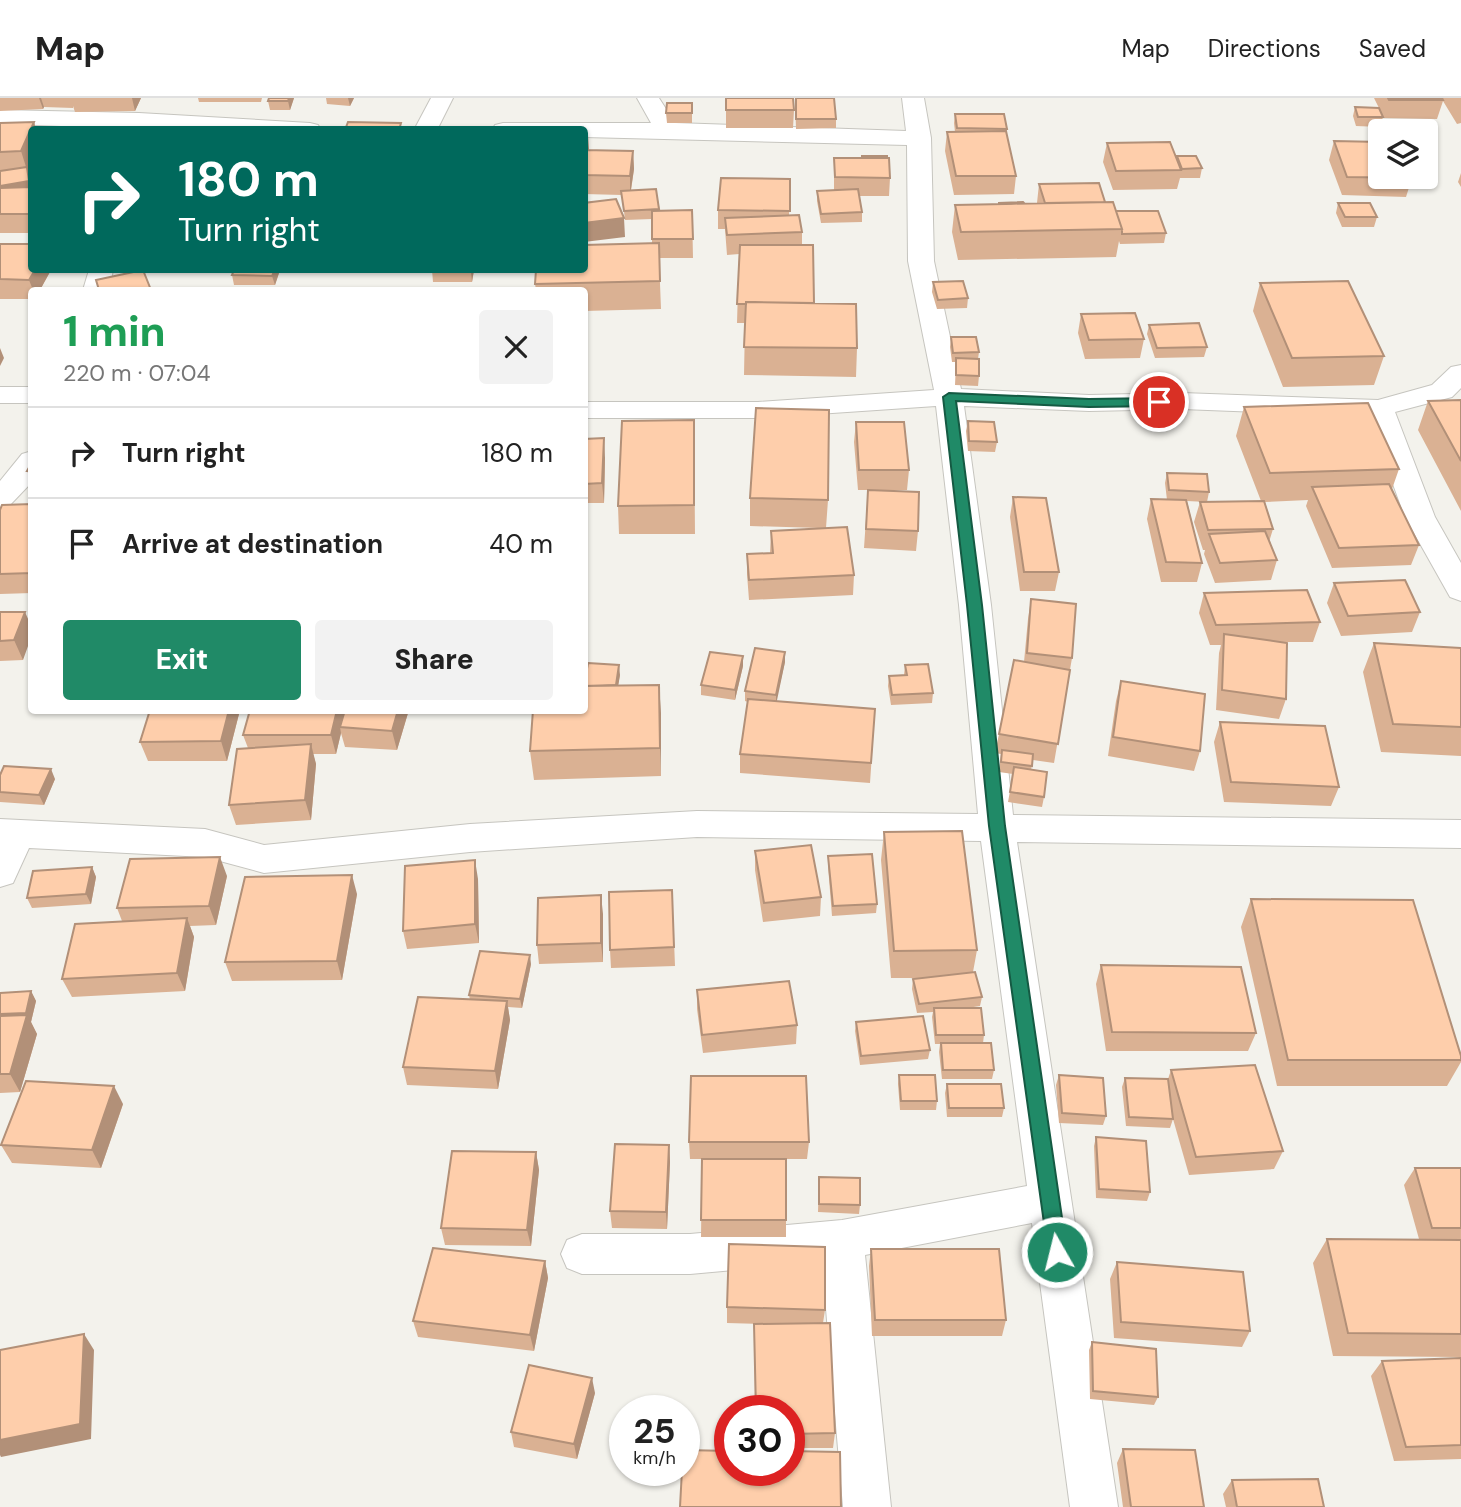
<!DOCTYPE html>
<html lang="en">
<head>
<meta charset="utf-8">
<style>
	:root { --surface:#fff; --page:#f2f2f2; --text:#222; --muted:#767676; --line:#e0e0e0; --accent:#208a67 }
	body { margin:0; font-family:"DM Sans",sans-serif; background:var(--page); color:var(--text); height:100vh; display:flex; flex-direction:column; font-size:26px; white-space:nowrap }
	* { box-sizing:border-box; margin:0 }
	p { font-size:23px; color:var(--muted) }
	.icon { flex:none; width:38px; height:38px; fill:none; stroke:currentColor; stroke-width:2; stroke-linecap:round; stroke-linejoin:round }
	.map { position:relative; flex:1; overflow:hidden }
	.sheet { position:absolute; left:28px; top:189px; width:560px; height:427px; display:flex; flex-direction:column; background:var(--surface); border-radius:7px; box-shadow:0 2px 5px #0004 }
	.sheet>* { flex:none }
	.hud { position:absolute; left:28px; top:28px; width:560px; height:147px; border-radius:7px; box-shadow:0 2px 5px #0004; background:#00695c; color:#fff; overflow:hidden }
	.buttons { position:absolute; left:1368px; top:21px; display:grid; gap:14px }
	.buttons a { display:grid; place-items:center; width:70px; height:70px; border-radius:7px; background:var(--surface); box-shadow:0 2px 5px #0004; font-size:35px }
	.speed { position:absolute; left:609px; top:1297px; display:flex; gap:14px; font-size:35px; font-weight:700; text-align:center }
	.speed>* { display:grid; place-content:center; width:91px; height:91px; border-radius:50%; background:var(--surface); box-shadow:0 2px 5px #0004; line-height:1 }
	.speed small { font-size:18px; font-weight:400 }
	.speed .limit { border:10px solid #d22; background:#fff; color:#111 }
	.pin { position:absolute; display:grid; place-items:center; width:60px; height:60px; color:#fff; margin:-30px; border:4px solid #fff; border-radius:50%; box-shadow:0 2px 7px #0007 }
	.me { position:absolute; width:77px; margin:-38px; rotate:352deg; stroke-linejoin:round; filter:drop-shadow(0 0 5px #0008) }
	.turn { display:flex; align-items:center; gap:24px; height:147px; padding:0 35px; font-size:32px }
	.turn .icon { width:91px; height:91px; stroke-width:2.5 }
	.turn b { display:block; font-size:49px; line-height:60px }
	.round { display:grid; place-items:center; flex:none; width:74px; height:74px; border-radius:7px; background:var(--page) }
	.summary { display:flex; align-items:center; justify-content:space-between; height:119px; padding:0 35px }
	h1 { font-size:42px; font-weight:800; line-height:52px; color:#1e9e55 }
	.button { display:flex; gap:14px; margin-top:auto; padding:14px 35px }
	.button a { flex:1; height:80px; border-radius:7px; background:var(--accent); color:#fff; font-size:28px; font-weight:800; line-height:80px; text-align:center }
	.button a+a { background:var(--page); color:var(--text) }
	ul { padding:0; list-style:none }
	li { display:flex; align-items:center; gap:21px; height:91px; padding:0 35px; border-top:2px solid var(--line) }
	li div { flex:1 }
	li b { display:block; font-size:26px }
	li em { font-style:normal }
	header { display:flex; align-items:center; gap:42px; box-sizing:border-box; height:98px; padding:0 35px; background:var(--surface); border-bottom:2px solid var(--line) }
	header strong { font-size:33px }
	nav { display:flex; gap:38px; margin-inline-start:auto; font-size:24px }
	.map>svg:first-child { display:block }
	.lines { fill:none; stroke-linecap:round; stroke-linejoin:round }
	.minor-casing { stroke:#c6c5bf; stroke-width:2 }
	.minor { fill:#fff; fill-rule:evenodd }
	.wall { fill:#dab193 }
	.shaded-wall { fill:#b29078 }
	.building { fill:#feceab; stroke:#b29078; stroke-width:2 }
	.route { fill:#208a67; stroke:#155a43; stroke-width:2 }
</style>
</head>
<body>
<header>
<strong>Map</strong>
<nav><a>Map</a><a>Directions</a><a>Saved</a></nav>
</header>
<div class="map">
<svg width="1461" height="1409" viewBox="0 0 1461 1409">
	<rect width="100%" height="100%" fill="#f3f2ec"/>
	<g class="lines">
		<g class="minor-casing">
			<path id="minor" d="M431 0H453L437 32H414Z
				M637 0H659L675 25 906 33 902 0H924L931 40 934 163 961 291 1089 297 1182 295 1378 302 1432 287 1451 269 1461 267V290L1452 299 1395 314 1435 419 1461 465V503L1450 499 1405 419 1368 318 1182 311 1089 313 964 308 991 507 1013 717 1461 722V750L1017 744 1118 1409H1070L1032 1125 865 1157 891 1409H843L822 1164 690 1176H582L567 1170 561 1156 567 1142 582 1136H690L842 1122 1027 1088 981 743 697 739 470 754 264 775 205 759 29 750 13 785 0 789V721L205 731 264 747 470 726 697 713 978 716 959 507 936 308 758 320H584V304H758L934 292 908 163 907 47 584 39V32H492L495 27 503 25H651Z
				M0 12 139 15 310 25 318 27 321 32H184L0 26Z
				M89 172H113L109 192H83Z
				M0 289H32V305H0Z
				M32 353V384L10 407 0 409V383L22 356Z"/>
		</g>
		<use href="#minor" class="minor"/>
	</g>
	<path class="wall" d="M0 0H141L135 13 75 14 73 8V10L44 9 43 11 0 13Z
		M198 0H262L261 4H199Z
		M294 0 290 12H270L268 3Z
		M326 0H354L350 8 327 6Z
		M726 0 794 12 793 30H726Z
		M795 0 836 21V30L796 31Z
		M1374 0H1461V25L1457 26 1443 3 1437 21 1383 20 1382 16 1383 19 1380 29 1356 28 1353 18 1355 9 1379 10Z
		M692 5V25H667L666 15Z
		M955 16 1007 31 1006 35 1016 78 1014 96 954 97 945 53 947 34H955L954 25Z
		M34 24 36 32H32V62L28 70 32 87V135H0V25Z
		M584 37H587L588 52 633 53 634 71 631 93 656 91 660 113 692 112 693 160H659L661 211 584 213V192H536L535 186 652 145V121L625 122 622 97 584 96Z
		M1334 43 1412 80 1406 99 1342 97 1329 62Z
		M1107 45 1177 60V58L1202 70 1200 80H1180L1177 91 1113 92 1103 64Z
		M834 60 890 80 889 98H859L862 114V124L821 125 817 103V93L834 92Z
		M1461 75V89L1458 84Z
		M790 81 789 118 802 134V147L814 205 857 250 856 279 744 277 745 225H737L739 156 727 157 725 131H718V112Z
		M1039 86 1105 104 1116 113 1166 135 1164 145 1120 146 1119 143 1116 159 958 162 952 134 955 107 1037 105Z
		M1338 105 1377 119 1374 129H1342L1336 115Z
		M0 146 51 172 40 192H32V201H0Z
		M280 172 275 187H234L232 177Z
		M432 172H474L472 184H433Z
		M933 184 968 200 967 210 937 211 932 194Z
		M1260 185 1384 258 1374 287 1283 289 1253 213Z
		M1081 216 1144 241 1140 260 1085 261 1078 235Z
		M1149 227 1207 249 1204 259 1155 260 1147 236Z
		M951 239 979 254 978 261 979 278 978 288 955 287 956 264H952L950 249Z
		M1461 302V413L1418 332 1428 303Z
		M1244 309 1399 371 1392 391 1419 447 1411 467 1332 470 1306 408 1308 402 1265 404 1273 431 1269 444 1277 462 1271 482 1215 485 1204 456 1205 452H1203L1194 424 1200 404 1261 403 1236 338Z
		M694 322 695 436H619L618 408Z
		M968 323 997 344 995 354 968 353 966 333Z
		M856 324 909 372 907 392H858L854 344Z
		M584 341 605 360 604 405H584Z
		M32 364V383L27 373Z
		M1167 375 1209 394 1207 404 1187 403 1202 465 1197 484H1161L1147 421 1151 401 1167 402 1165 385Z
		M868 392 918 433 916 453 864 450Z
		M1013 399 1059 474 1055 493H1020L1010 419Z
		M750 400 828 402 826 430 854 477 853 497 749 502 747 476V456L770 455 771 433 819 430 750 428Z
		M32 406V495L0 496V412Z
		M1334 485 1420 514 1412 534 1341 538 1327 505Z
		M1204 495 1320 524 1313 544H1286V601L1279 621 1216 612 1219 555 1221 547H1210L1199 515Z
		M1031 501 1072 560 1054 665 1033 662 1031 672 1044 699 1042 709 1008 704 1013 676 999 674 1001 656 995 655 999 636 1024 564 1028 521Z
		M0 514H25L23 562 0 563Z
		M1374 545 1461 550V658L1381 654 1363 574Z
		M785 554V564L776 603 875 611 870 685 740 675V656L748 604 745 603V593Z
		M905 567 933 595 932 605 891 607 888 588 889 578 904 577Z
		M743 568 735 602 701 597V587Z
		M620 577 618 587H659L661 678 534 682 530 653Z
		M1121 583 1200 653 1194 673 1108 658 1116 603Z
		M150 612H240L227 663H148L140 644Z
		M408 615 397 652 345 649 341 635 336 656H313L316 666 311 722 236 727 229 707 248 650 243 637Z
		M1220 624 1339 689 1331 708 1224 704 1214 644Z
		M0 677 55 681 44 707 0 704Z
		M884 734 977 852 973 874 982 899 980 908 967 910 984 937 983 945 994 972 992 981H942L939 954 940 946H935L932 919 933 914 917 915 912 891 913 881 923 880H891L881 762Z
		M755 753 821 799 820 818 763 824 755 772Z
		M828 758 877 806 876 815 832 818 828 768Z
		M92 769 96 779 91 806 32 810 27 800Z
		M227 778 216 827 190 828 194 839 185 893 72 899 62 881 122 823 117 810Z
		M478 781 479 845 407 851 403 833Z
		M672 792 675 868 611 870 610 852Z
		M357 796 342 882 232 883 225 864Z
		M1251 801 1461 958V964L1447 988H1277L1241 829Z
		M603 816V864L539 866 537 847Z
		M531 866 522 910 508 909 510 922 498 991 407 987 403 969 470 902 469 897Z
		M1101 867 1256 935 1248 953H1106L1096 886Z
		M697 892 797 927 796 946 703 955 697 911Z
		M31 893 36 903 31 924 37 936 20 994 0 995V895Z
		M856 924 930 952 928 961 860 967 855 933Z
		M1171 972 1283 1053 1274 1071 1189 1077 1173 1021 1170 1030 1126 1028 1122 989 1125 980 1168 981Z
		M899 977 937 1003 936 1012H900L898 986Z
		M1059 977 1106 1018 1103 1027 1059 1025 1056 987Z
		M947 986 1004 1010 1002 1019H947L945 995Z
		M123 1006 101 1070 12 1065 1 1047Z
		M1096 1039 1150 1094 1147 1103 1096 1100 1094 1048Z
		M689 1044H809L807 1061H786V1139H701L702 1061H690Z
		M669 1047 670 1064 667 1131 612 1130 610 1113Z
		M536 1054 539 1072 531 1148 445 1147 441 1130Z
		M1415 1070H1461V1259L1333 1258 1313 1165 1327 1141H1419L1404 1087Z
		M819 1079 860 1107 859 1116 818 1114Z
		M871 1151 1006 1222 1002 1238H872L869 1168Z
		M545 1163 548 1180 534 1253 418 1239 413 1223Z
		M1117 1164 1250 1233 1242 1249 1114 1240 1110 1181Z
		M727 1209 825 1212 823 1225 835 1335 833 1350H789V1312H755L754 1226H762L727 1225Z
		M1092 1244 1158 1299 1154 1307 1090 1301 1089 1252Z
		M1461 1260V1361L1394 1363 1371 1278 1382 1263Z
		M595 1295 577 1361 514 1349 511 1334Z
		M1123 1351 1204 1409H1123L1117 1365Z
		M1232 1382 1324 1409H1226L1223 1396Z"/>
	<path class="shaded-wall" d="M39 0H41L44 9 43 11Z
		M132 0H141L135 13Z
		M289 0H294L290 12 288 3Z
		M348 0H354L350 8Z
		M34 24 36 32H32V62L28 70 30 78 32 93 0 97V88L27 72 21 53Z
		M633 53 634 71 630 97V78Z
		M624 120 625 139 584 144V125Z
		M35 172H51L40 192H33L29 182Z
		M275 172H280L275 187 272 178Z
		M472 172H474L472 184 471 174Z
		M0 250 4 260 0 268Z
		M604 340 605 360 604 405 602 385Z
		M25 514 32 530V537L23 562 14 542Z
		M785 554V564L776 607V597Z
		M743 558V568L735 602V592Z
		M619 567 620 577 616 601 615 591Z
		M659 587 661 615V678L660 650Z
		M229 612H240L227 663 221 643Z
		M337 612H346L340 629 341 635 336 656 331 637Z
		M398 612H407L408 615 397 652 392 633Z
		M311 646 316 666 311 722 305 702Z
		M51 671 55 681 44 707 39 697Z
		M220 759 227 778 216 827 209 808Z
		M475 762 478 781 479 845 475 826Z
		M92 769 96 779 91 806 86 796Z
		M352 777 357 796 342 882 337 863Z
		M601 797 603 816V864L601 845Z
		M187 820 194 839 185 893 177 875Z
		M530 857 531 866 522 910 520 901Z
		M31 893 36 903 31 924 37 936 20 994 10 976 27 917 26 915Z
		M507 903 510 922 498 991 495 973Z
		M114 988 123 1006 101 1070 92 1052Z
		M669 1047 670 1064 667 1131 666 1114Z
		M536 1054 539 1072 531 1148 527 1132Z
		M545 1163 548 1180 534 1253 530 1237Z
		M84 1236 94 1252 91 1341 1 1359 0 1357V1342Z
		M592 1280 595 1295 577 1361 574 1346Z"/>
	<path class="building" d="M269 0H289L288 3H268Z
		M726 0H793L794 12H726Z
		M796 0H834L836 21H796Z
		M1388 0H1442L1443 2H1389Z
		M667 5H692V15H666Z
		M1355 9 1379 10 1383 19H1358Z
		M955 16H1004L1007 31 957 30Z
		M34 24 21 53 0 54V25Z
		M348 24 401 25 399 32H345Z
		M1006 33 1016 78H956L947 34Z
		M584 37H587L588 51H584Z
		M1334 43 1381 44V79H1411L1412 80 1347 79Z
		M1170 44 1181 72 1116 73 1107 45Z
		M584 52 633 53 630 78 584 77Z
		M862 58H887V60H862Z
		M1177 58H1196L1202 70 1182 71Z
		M834 60H889L890 80 835 79Z
		M27 69 29 83 0 88V73Z
		M721 80 790 81V113L718 112Z
		M1099 85 1105 104 1045 105 1039 86Z
		M32 89V116H0V90Z
		M656 91 659 111 624 113 621 93Z
		M858 91 862 114 821 116 817 93Z
		M616 101 624 120 584 125V105Z
		M1023 104 1024 105 999 106V105Z
		M1113 104 1122 131 961 134 955 107Z
		M1338 105H1370L1377 119H1345Z
		M692 112 693 141H652V113Z
		M1116 113H1158L1166 135 1122 136V131Z
		M799 117 802 134 727 137 725 120Z
		M659 145 660 183 535 186 536 172H584V147Z
		M0 146H32V172H35L29 182 0 181Z
		M740 147H813L814 205 746 204V206H737Z
		M143 172 151 192H99L96 182Z
		M234 172H275L272 178 232 177Z
		M432 172H472L471 174H431Z
		M963 183 968 200 938 202 933 184Z
		M1348 183 1384 258 1292 260 1260 185Z
		M746 204 856 206 857 250 744 249Z
		M1135 215 1144 241 1089 242 1081 216Z
		M1199 225 1207 249 1157 250 1149 227Z
		M951 239H976L979 254 953 255Z
		M956 260 979 261V278L956 277Z
		M1461 302V363L1428 303Z
		M1368 305 1399 371 1270 375 1244 309Z
		M756 310 829 312 828 402 750 400Z
		M694 322V407L618 408 622 323Z
		M968 323 994 324 997 344 969 343Z
		M856 324H904L909 372H859Z
		M604 340 602 385 584 386V341Z
		M32 364V373H27Z
		M1167 375 1207 376 1209 394 1169 392Z
		M1389 386 1419 447 1339 450 1312 389Z
		M868 392 919 394 918 433 866 431Z
		M1013 399 1046 400 1059 474H1024Z
		M1151 401 1186 402 1202 465 1166 464Z
		M1264 403 1273 431 1208 432 1200 404Z
		M32 406V475L0 476V412L2 407Z
		M847 429 854 477 749 482 747 456 773 455 771 433Z
		M1265 433 1277 462 1220 465 1209 436Z
		M1405 482 1420 514 1348 518 1334 485Z
		M1307 492 1320 524 1216 527 1204 495Z
		M1031 501 1076 506 1072 560 1027 555Z
		M0 514H25L14 542 0 543Z
		M1224 536 1287 545 1286 601 1222 592Z
		M1374 545 1461 550V629L1393 626Z
		M755 550 785 554 776 597 745 593Z
		M710 554 743 558 735 592 701 587Z
		M1014 562 1070 572 1058 646 999 636Z
		M588 565 619 567 616 587 584 588Z
		M928 566 933 595 892 597 889 578 907 577 905 567Z
		M1121 583 1205 596 1200 653 1113 639Z
		M659 587 660 650 530 653 533 612H584V588Z
		M748 601 875 611 871 665 740 656Z
		M150 612H229L221 643 140 644Z
		M250 612H337L331 637H243Z
		M345 612H398L392 633 340 629Z
		M1220 624 1325 628 1339 689 1231 684Z
		M311 646 305 702 229 707 237 651Z
		M1002 652 1033 656 1032 668 1001 664Z
		M4 668 51 671 39 697 0 694V677Z
		M1014 669 1047 674 1044 699 1010 694Z
		M962 733 977 852 894 853 884 734Z
		M811 747 821 799 764 805 755 753Z
		M872 756 877 806 833 808 828 758Z
		M220 759 209 808 117 810 130 761Z
		M475 762V826L403 833 405 768Z
		M92 769 86 796 27 800 33 773Z
		M352 777 337 863 225 864 245 779Z
		M672 792 674 849 610 852 609 794Z
		M601 797V845L537 847 538 800Z
		M1251 801 1413 802 1461 958V962H1288Z
		M187 820 177 875 62 881 75 826Z
		M480 853 530 857 520 901 469 897Z
		M1101 867 1241 869 1256 935 1112 934Z
		M975 874 982 899 919 906 913 881Z
		M789 883 797 927 702 937 697 892Z
		M31 893 26 915 0 916V895Z
		M418 899 507 903 495 973 403 969Z
		M934 910H981L984 937H936Z
		M27 917 10 976H0V918Z
		M923 918 930 952 861 958 856 924Z
		M941 945H991L994 972H943Z
		M1255 967 1283 1053 1196 1059 1171 972Z
		M899 977H935L937 1003H901Z
		M1059 977 1103 980 1106 1018 1062 1015Z
		M691 978H806L809 1044H689Z
		M1125 980 1168 981 1173 1021 1129 1019Z
		M26 983 114 988 92 1052 1 1047Z
		M947 986H1001L1004 1010H949Z
		M1096 1039 1146 1043 1150 1094 1099 1091Z
		M615 1046 669 1047 666 1114 610 1113Z
		M452 1053 536 1054 527 1132 441 1130Z
		M702 1061H786V1122H701Z
		M1415 1070H1461V1130H1432Z
		M819 1079 860 1080V1107L819 1106Z
		M1327 1141 1461 1142V1236L1348 1235Z
		M729 1146 825 1149V1212L727 1209Z
		M433 1150 545 1163 530 1237 413 1223Z
		M871 1151H999L1006 1222H875Z
		M1117 1164 1243 1174 1250 1233 1121 1224Z
		M830 1225 835 1335 789 1336V1312H756L754 1226Z
		M84 1236 80 1326 0 1342V1252Z
		M1092 1244 1156 1251 1158 1299 1093 1293Z
		M1461 1260V1347L1406 1349 1382 1263Z
		M529 1267 592 1280 574 1346 511 1334Z
		M1123 1351 1195 1352 1204 1409H1131Z
		M684 1352 730 1353V1372H789V1353L840 1354 841 1409H680L682 1372H684Z
		M1318 1381 1324 1409H1237L1232 1382Z"/>
	<path class="route" d="M949 295 1089 301 1159 300 1165 304 1159 308 1089 309 956 303 982 507 1005 728 1067 1154 1064 1160 1057 1163 1050 1160 1048 1154 989 728 967 507 943 299Z"/>
</svg>
<div class="buttons">
<a><svg class="icon" aria-label="layers" viewBox="0 0 24 24"><path d="M12 4l9 5-9 5-9-5zM3 14l9 5 9-5"/></svg></a>
</div>
<div class="speed"><div>25<small>km/h</small></div><div class="limit">30</div></div>
<div class="pin" style="left:1159px;top:304px;background:#d93025"><svg class="icon" aria-label="arrive" viewBox="0 0 24 24"><path d="M6 21V4h12l-3 4 3 4H6"/></svg></div>
<svg class="me" style="left:1057px;top:1154px" viewBox="-20 -20 40 40"><circle r="17" fill="#208a67" stroke="#fff" stroke-width="3"/><path d="M0-11L8 9 0 5-8 9z" fill="#fff"/></svg>
<div class="hud">
<div class="turn"><svg class="icon" aria-label="right" viewBox="0 0 24 24"><path d="M7 20v-9h11M14 6l5 5-5 5"/></svg><div><b>180 m</b>Turn right</div></div>
</div>
<section class="sheet">
<div class="summary"><div><h1>1 min</h1><p>220 m · 07:04</p></div><a class="round"><svg class="icon" aria-label="close" viewBox="0 0 24 24"><path d="M6 6l12 12M18 6L6 18"/></svg></a></div>
<ul>
<li><svg class="icon" aria-label="right" viewBox="0 0 24 24"><path d="M7 20v-9h11M14 6l5 5-5 5"/></svg><div><b>Turn right</b></div><em>180 m</em></li>
<li><svg class="icon" aria-label="arrive" viewBox="0 0 24 24"><path d="M6 21V4h12l-3 4 3 4H6"/></svg><div><b>Arrive at destination</b></div><em>40 m</em></li>
</ul>
<div class="button"><a>Exit</a><a>Share</a></div>
</section>
</div>
</body>
</html>
